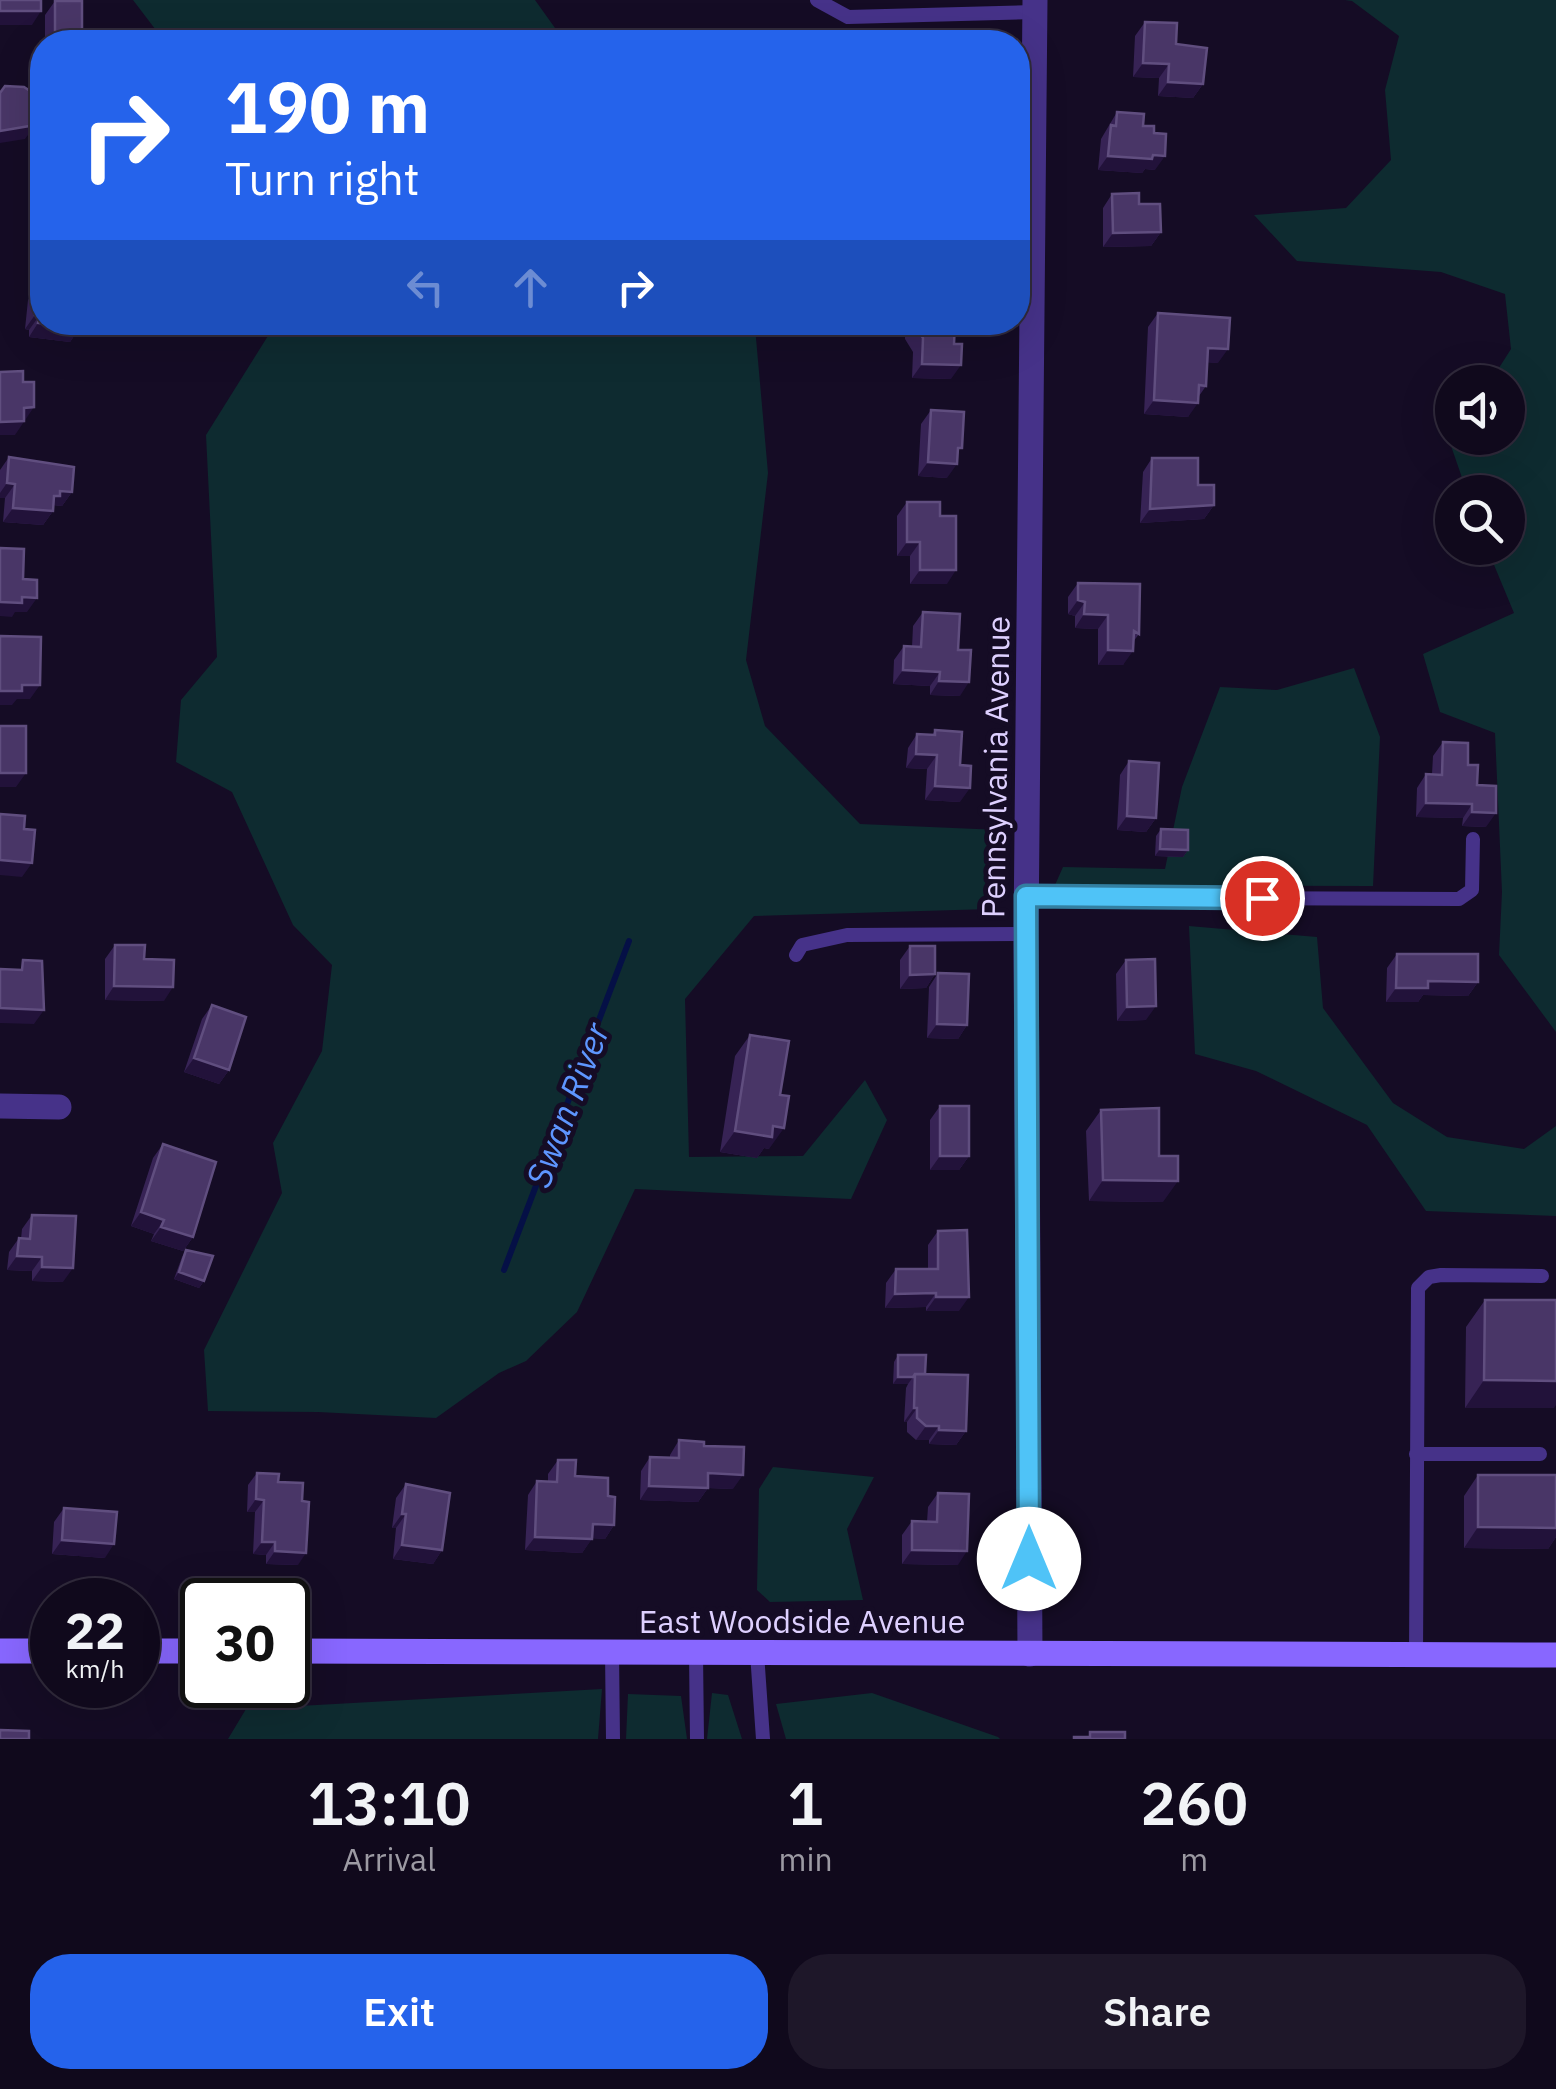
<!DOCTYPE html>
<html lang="en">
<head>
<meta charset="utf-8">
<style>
	:root { --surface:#10091c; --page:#1e1729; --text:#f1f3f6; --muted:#9c9aa3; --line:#302a3b; --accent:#2563eb }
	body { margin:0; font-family:"IBM Plex Sans",sans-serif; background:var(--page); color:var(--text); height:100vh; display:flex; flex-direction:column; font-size:38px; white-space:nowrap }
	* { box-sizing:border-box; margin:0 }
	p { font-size:32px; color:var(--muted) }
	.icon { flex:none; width:55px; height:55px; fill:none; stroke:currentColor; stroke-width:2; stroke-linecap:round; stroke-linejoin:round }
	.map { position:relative; height:1739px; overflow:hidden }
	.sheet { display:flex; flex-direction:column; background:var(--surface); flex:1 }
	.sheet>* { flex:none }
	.guide { position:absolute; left:30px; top:30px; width:1000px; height:305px; border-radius:40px; box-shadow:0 10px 40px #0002,0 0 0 2px var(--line); background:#2563eb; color:#fff; overflow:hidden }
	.buttons { position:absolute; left:1435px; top:365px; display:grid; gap:20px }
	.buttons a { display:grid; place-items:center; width:90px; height:90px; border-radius:50%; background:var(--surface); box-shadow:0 10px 40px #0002,0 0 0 2px var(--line); font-size:50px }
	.speed { position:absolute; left:30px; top:1578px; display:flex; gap:20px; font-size:50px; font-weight:700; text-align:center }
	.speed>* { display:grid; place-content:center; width:130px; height:130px; border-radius:50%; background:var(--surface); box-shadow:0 10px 40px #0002,0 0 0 2px var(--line); line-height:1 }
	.speed small { font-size:25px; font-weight:400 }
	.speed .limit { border:5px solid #111; border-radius:15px; background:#fff; color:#111 }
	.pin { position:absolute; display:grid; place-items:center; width:85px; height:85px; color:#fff; margin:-42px; border:5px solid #fff; border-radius:50%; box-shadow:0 2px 10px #0007 }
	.me { position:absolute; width:110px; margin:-55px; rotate:0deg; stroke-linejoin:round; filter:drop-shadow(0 0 8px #0008) }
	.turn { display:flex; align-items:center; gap:35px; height:210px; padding:0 30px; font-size:45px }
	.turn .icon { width:130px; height:130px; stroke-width:2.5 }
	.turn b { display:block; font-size:70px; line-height:85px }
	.lanes { display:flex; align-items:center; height:95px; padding:0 30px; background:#0003; justify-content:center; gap:50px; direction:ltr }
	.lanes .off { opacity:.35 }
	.eta { display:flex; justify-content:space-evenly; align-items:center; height:170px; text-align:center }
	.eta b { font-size:60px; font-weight:600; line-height:70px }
	.cta { display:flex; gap:20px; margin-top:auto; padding:20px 30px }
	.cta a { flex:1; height:115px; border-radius:40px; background:var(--accent); color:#fff; font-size:40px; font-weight:600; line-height:115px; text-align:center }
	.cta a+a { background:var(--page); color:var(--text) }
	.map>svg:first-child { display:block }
	.green { fill:#0e2b30 }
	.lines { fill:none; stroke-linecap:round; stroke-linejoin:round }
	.stream { stroke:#051046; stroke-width:6 }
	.lane { stroke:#463289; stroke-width:14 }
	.street { stroke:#463289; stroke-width:25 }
	.secondary { stroke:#8867ff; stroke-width:25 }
	.wall { fill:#372355 }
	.shaded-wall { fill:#22123a }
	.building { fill:#493667; stroke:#604e7f; stroke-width:2.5 }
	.route-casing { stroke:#337fa1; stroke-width:25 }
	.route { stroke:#4fc3f7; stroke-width:18 }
	.labels { text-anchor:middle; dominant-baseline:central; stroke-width:10; stroke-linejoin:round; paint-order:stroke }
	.street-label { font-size:32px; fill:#ded0ff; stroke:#150c25 }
	.water-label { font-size:35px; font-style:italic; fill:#5e96ff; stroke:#150c25 }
</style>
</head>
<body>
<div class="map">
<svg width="1556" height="1739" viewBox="0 0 1556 1739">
	<rect width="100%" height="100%" fill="#150c25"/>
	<path class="green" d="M133 0H535L565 42H165Z
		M1345 0H1556V1032L1499 955 1502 892 1495 733 1440 712 1423 654 1514 613 1487 548H1508V492H1467L1450 443 1454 438H1508V382H1490L1511 349 1505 294 1441 272 1297 261 1254 215 1346 208 1391 160 1385 90 1399 36 1352 1Z
		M282 322 751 323 755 327 768 473 746 660 765 726 860 824 1000 830 990 909 754 916 685 999 689 1157 803 1156 865 1080 887 1120 851 1199 635 1189 577 1312 526 1361 499 1373 436 1418 318 1412 208 1411 204 1350 282 1193 273 1143 322 1051 332 965 293 925 232 792 176 762 181 700 217 657 206 435 271 331Z
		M1354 668 1380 737 1373 886 1055 885 1063 867 1165 869 1182 787 1220 687 1277 690Z
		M1189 926 1317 937 1323 1008 1393 1103 1447 1137 1524 1149 1556 1126V1216L1426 1211 1367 1125 1256 1071 1195 1054Z
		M773 1467 874 1477 847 1529 863 1600 770 1602 757 1590 759 1489Z
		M602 1689 598 1739H228L246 1709Z
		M712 1693 728 1695 742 1739H707Z
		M872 1693 998 1737 1000 1739H786L776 1704Z
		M628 1694 681 1696 687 1739H626Z"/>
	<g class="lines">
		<path class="stream" d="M504 1270 629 941"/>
		<path class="lane" d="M817 0 848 17 1034 12
			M1026 897 1459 899 1472 890 1473 839
			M796 955 802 945 847 935 1026 934
			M1416 1454H1540
			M612 1652 613 1739
			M696 1653 697 1739
			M757 1653 763 1739
			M1416 1655 1418 1288 1429 1277 1441 1275 1542 1276"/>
		<path class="street" d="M0 1106 59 1107
			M1030 1654 1026 934 1035 0"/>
		<path class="secondary" d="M0 1651H52
			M138 1651H202
			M288 1651 1556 1655"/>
	</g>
	<path class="wall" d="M55 1 82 42H45V15Z
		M1145 22 1203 84 1193 98 1158 96 1159 78 1133 77 1135 36Z
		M1117 112 1143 126 1155 170 1145 169 1142 173 1098 170 1101 139Z
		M1112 194 1139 204 1161 232 1151 246 1103 247V208Z
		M42 220V255H40Z
		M38 286 76 336H74L70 342 29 337V330L25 329 28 300Z
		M1158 313 1218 363 1207 362 1206 386 1199 396 1188 417 1144 414 1148 327Z
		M905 322H955L951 379 912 378 913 352 905 339Z
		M931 410 947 478 918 476 921 424Z
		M9 457 72 492 62 506 53 505V511L43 525 3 522 5 498H0V470Z
		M1152 458 1198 485 1214 505 1204 519 1140 523 1143 472Z
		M907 502 940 516 947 584H910V556H897V516Z
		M1078 583 1139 634 1133 642 1123 665H1098V629L1075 628V616L1068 614V597Z
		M923 612 958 650 960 696 930 695V686L893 684 894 660 904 646 912 647 913 626Z
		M935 730 960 765V802L925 800 927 769 906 768 908 748 917 734 932 735Z
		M1443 742 1468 765 1477 785 1486 827 1462 826 1463 818 1416 817 1417 788 1426 774H1432L1433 756Z
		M1129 761 1156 818 1146 832 1117 830 1120 775Z
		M1161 829 1188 850 1183 857 1155 856 1156 836Z
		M115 945 144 959 164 1001 105 1000V959Z
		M910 946 935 974 926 988 900 989V960Z
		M1397 954 1478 982 1468 996 1423 995 1418 1002H1386L1387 968Z
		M1126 960 1146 1020 1117 1021 1116 974Z
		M938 973 967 1025 958 1039 927 1038 929 987Z
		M212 1005 229 1070 219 1084 184 1072 202 1019Z
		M750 1035 780 1095 769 1149 764 1148 757 1158 720 1152 735 1056Z
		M940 1106 969 1156 959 1170H930V1120Z
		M1101 1110 1163 1202 1089 1201 1086 1131Z
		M163 1144 193 1237 183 1251 151 1241 154 1234 131 1226 153 1158Z
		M32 1215 63 1282 32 1281V1271L7 1270 9 1252 19 1238 21 1239 22 1229Z
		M938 1231 959 1311H926V1307L885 1308 886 1283 896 1269H928V1245Z
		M186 1250 204 1281 199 1288 174 1279 182 1257Z
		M1485 1300 1554 1408H1465L1466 1327Z
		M898 1355 925 1374 966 1431 956 1445 929 1444V1440H916L907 1432V1422H904L906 1388 908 1384H893L894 1362Z
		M679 1440 704 1446 733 1489 708 1488 698 1502 640 1500 641 1471 650 1457 670 1458V1455Z
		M558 1460 575 1476 608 1496 614 1525 605 1539 592 1538 582 1553 525 1550 528 1495 537 1481 548 1482V1474Z
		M257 1473 278 1482 298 1565 266 1564V1555L253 1554 255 1512H247L248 1485Z
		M1478 1475H1556V1537L1548 1549 1464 1548V1496Z
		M406 1484 442 1550 433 1564 393 1559 396 1528H392L396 1498Z
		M938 1493 958 1565 902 1564V1535L912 1521 927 1522 928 1507Z
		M64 1508 105 1558 52 1554 54 1522Z"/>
	<path class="shaded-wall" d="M0 11H41L32 25H0Z
		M1143 63 1169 64 1159 78 1133 77Z
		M1168 82 1203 84 1193 98 1158 96Z
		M35 125 25 139 0 143V131Z
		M1153 155 1165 156 1155 170 1145 169 1142 173 1098 170 1108 156Z
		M1161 232 1151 246 1103 247 1113 233Z
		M35 315 39 316 29 330 25 329Z
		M86 322 76 336H74L70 342 29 337 38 323Z
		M1208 348 1228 349 1218 363 1199 362Z
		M922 364 961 365 951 379 912 378Z
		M1154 400 1198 403 1188 417 1144 414Z
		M34 407 15 435H0V422L24 408Z
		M928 462 957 464 947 478 918 476Z
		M7 483 15 484 5 498H0V493Z
		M60 491 72 492 62 506 53 505 54 496Z
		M1214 505 1204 519 1140 523 1150 509Z
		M13 508 53 511 43 525 3 522Z
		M907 542H920L910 556H897Z
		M920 570H956L947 584H910Z
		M22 597 37 598 27 612H15L12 617 0 616V602Z
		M1078 600 1085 602 1075 616 1068 614Z
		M1084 614 1108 615 1098 629 1075 628Z
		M1108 650 1133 651 1123 665H1098Z
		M903 670 940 672 930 686 893 684Z
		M939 681 969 682 960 696 930 695Z
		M22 685H40L30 699H17L12 705H0V691Z
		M916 754 937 755 927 769 906 768Z
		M0 773H26L16 787H0Z
		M935 786 970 788 960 802 925 800Z
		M1426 803 1472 804 1463 818 1416 817Z
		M1472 812 1496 813 1486 827 1462 826Z
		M1127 816 1156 818 1146 832 1117 830Z
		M1160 849 1188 850 1183 857 1155 856Z
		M0 860 32 863 22 877 0 875Z
		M935 974 926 988 900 989 910 975Z
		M1428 981 1478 982 1468 996 1423 995 1418 1002H1386L1396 988Z
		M114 986 173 987 164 1001 105 1000Z
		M1156 1006 1146 1020 1117 1021 1127 1007Z
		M0 1008 44 1010 34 1024 0 1023Z
		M937 1024 967 1025 958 1039 927 1038Z
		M194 1058 229 1070 219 1084 184 1072Z
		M773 1126 784 1128 769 1149 764 1148 757 1158 720 1152 735 1131Z
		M940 1156H969L959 1170H930Z
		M1103 1180 1178 1181 1163 1202 1089 1201Z
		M141 1212 164 1220 154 1234 131 1226Z
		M161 1227 193 1237 183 1251 151 1241Z
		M17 1256 42 1257 32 1271 7 1270Z
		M42 1267 73 1268 63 1282 32 1281Z
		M179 1272 204 1281 199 1288 174 1279Z
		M936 1293 926 1307 885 1308 895 1294Z
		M936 1297H969L959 1311H926Z
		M898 1377H913L908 1384H893Z
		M1484 1380 1556 1381V1405L1554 1408H1465Z
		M914 1408H917L907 1422H904Z
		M926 1426H939L929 1440H916Z
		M939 1430 966 1431 956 1445 929 1444Z
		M708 1473 743 1475 733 1489 708 1488 698 1502 640 1500 649 1486Z
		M256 1499 264 1500 255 1512H247Z
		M402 1514H406L396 1528H392Z
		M593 1524 614 1525 605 1539 583 1538Z
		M1478 1527 1556 1528V1537L1548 1549 1464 1548Z
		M535 1537 592 1539 582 1553 525 1550Z
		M62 1540 114 1544 105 1558 52 1554Z
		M262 1542H275L266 1555 253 1554Z
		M402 1545 442 1550 433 1564 393 1559Z
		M912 1550 967 1551 958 1565 902 1564Z
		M275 1551 306 1553 298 1565 266 1564Z"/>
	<path class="building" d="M0 0H41V11H0Z
		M55 1H82V42H55Z
		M1145 22 1177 23 1176 44 1207 48 1203 84 1168 82 1169 64 1143 63Z
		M5 86 24 87 42 99 41 114 35 125 0 131V93Z
		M1117 112 1144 114 1143 126H1154V133L1166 134 1165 156 1153 155 1152 159 1108 156 1111 125 1116 126Z
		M1139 193V204H1160L1161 232 1113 233 1112 194Z
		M38 286 42 287V322H80V328L38 323 39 316 35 315Z
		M1158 313 1230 318 1228 349 1208 348 1206 386 1199 385 1198 403 1154 400Z
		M915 322H955L954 344H962L961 365 922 364 923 338 915 325Z
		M23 371V382H34V407L24 408V421L0 422V372Z
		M931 410 964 412 962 448H958L957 464 928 462Z
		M9 457 74 467 72 492 60 491V496H54L53 511 13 508 15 484 7 483Z
		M1152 458H1198V485H1214V505L1150 509Z
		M907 502H940V516H956V570H920V542H907Z
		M0 548 24 549 23 579 37 580V598L22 597V603L0 602Z
		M1078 583 1140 584 1139 634 1134 631 1133 651 1108 650V615L1084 614 1085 602 1078 600Z
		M923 612 960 614 958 650H971L969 682 939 681 940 672 903 670 904 646 921 647Z
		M0 636 41 637 40 685H22V691H0Z
		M0 726H26V773H0Z
		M935 730 962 732 960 765 971 766 970 788 935 786 937 755 916 754 917 734 935 735Z
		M1443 742 1468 743V765H1478L1477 785 1496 786V813L1472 812V804L1426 803V774L1442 775Z
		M1129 761 1159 763 1156 818 1127 816Z
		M0 814 25 816 24 829 35 830 32 863 0 860Z
		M1161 829 1188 830V850L1160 849Z
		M115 945H145L144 959 174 960 173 987 114 986Z
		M910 946H935V974L910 975Z
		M1397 954H1478V982L1428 981V988H1396Z
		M1155 959 1156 1006 1127 1007 1126 960Z
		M23 960 42 961 44 1010 0 1008V969L22 970Z
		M938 973 969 974 967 1025 937 1024Z
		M212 1005 246 1017 229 1070 194 1058Z
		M750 1035 789 1041 780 1095 789 1096 784 1128 773 1126 772 1137 735 1131Z
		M940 1106H969V1156H940Z
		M1159 1108V1156H1178V1181L1103 1180 1101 1110Z
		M163 1144 216 1162 193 1237 161 1227 164 1220 141 1212Z
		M32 1215 76 1216 73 1268 42 1267V1257L17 1256 19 1238 30 1239Z
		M967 1230 969 1297H936V1293L895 1294 896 1269H938V1231Z
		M186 1250 213 1256 204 1281 179 1272Z
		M1485 1300H1556V1381L1484 1380Z
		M898 1355H926L925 1374H915L913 1377H898Z
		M915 1374 968 1375 966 1431 939 1430V1426H926L917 1418V1408H914Z
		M679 1440 704 1442V1446L744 1447 743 1475 708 1473V1488L649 1486 650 1457 679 1458Z
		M558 1460H576L575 1476 608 1478V1496L615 1497 614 1525 593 1524 592 1539 535 1537 537 1481 557 1482Z
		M257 1473 279 1474 278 1482 303 1483 302 1501 309 1502 306 1553 275 1551V1542H262L264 1500 256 1499Z
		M1478 1475H1556V1528L1478 1527Z
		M406 1484 450 1493 442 1550 402 1545 406 1514H402Z
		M938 1493 969 1494 967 1551 912 1550V1521L937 1522Z
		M64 1508 117 1512 114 1544 62 1540Z
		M0 1730 29 1731V1739H0Z
		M1090 1732H1125V1739H1074V1737H1090Z"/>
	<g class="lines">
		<g class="route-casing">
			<path id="route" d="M1029 1559 1026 896 1262 898"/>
		</g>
		<use href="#route" class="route"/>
	</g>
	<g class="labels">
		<g class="street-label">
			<text transform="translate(995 767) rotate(-89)">Pennsylvania Avenue</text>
			<text x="802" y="1621">East Woodside Avenue</text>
		</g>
		<g class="water-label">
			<text transform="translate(567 1105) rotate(-69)">Swan River</text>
		</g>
	</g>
</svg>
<div class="buttons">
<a><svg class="icon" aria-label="sound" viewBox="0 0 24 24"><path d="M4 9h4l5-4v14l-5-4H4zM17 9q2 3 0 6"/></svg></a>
<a><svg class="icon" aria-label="search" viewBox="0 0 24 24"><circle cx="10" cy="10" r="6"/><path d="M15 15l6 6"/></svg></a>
</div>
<div class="speed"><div>22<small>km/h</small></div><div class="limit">30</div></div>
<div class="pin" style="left:1262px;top:898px;background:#d93025"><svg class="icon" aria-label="arrive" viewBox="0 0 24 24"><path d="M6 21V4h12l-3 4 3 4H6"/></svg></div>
<svg class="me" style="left:1029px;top:1559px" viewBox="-20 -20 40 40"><circle r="19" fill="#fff"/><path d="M0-13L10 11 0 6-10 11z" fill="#4fc3f7"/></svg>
<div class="guide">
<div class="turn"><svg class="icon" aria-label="right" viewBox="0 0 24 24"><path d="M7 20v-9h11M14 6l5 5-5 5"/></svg><div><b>190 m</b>Turn right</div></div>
<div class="lanes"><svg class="icon off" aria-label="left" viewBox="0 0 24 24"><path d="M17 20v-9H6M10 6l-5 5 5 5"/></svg><svg class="icon off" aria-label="ahead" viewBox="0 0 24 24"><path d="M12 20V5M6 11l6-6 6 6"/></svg><svg class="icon" aria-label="right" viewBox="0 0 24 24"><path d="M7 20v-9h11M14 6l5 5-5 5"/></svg></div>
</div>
</div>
<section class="sheet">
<div class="eta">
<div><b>13:10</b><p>Arrival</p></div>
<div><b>1</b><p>min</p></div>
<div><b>260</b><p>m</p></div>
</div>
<div class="cta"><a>Exit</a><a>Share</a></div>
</section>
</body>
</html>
